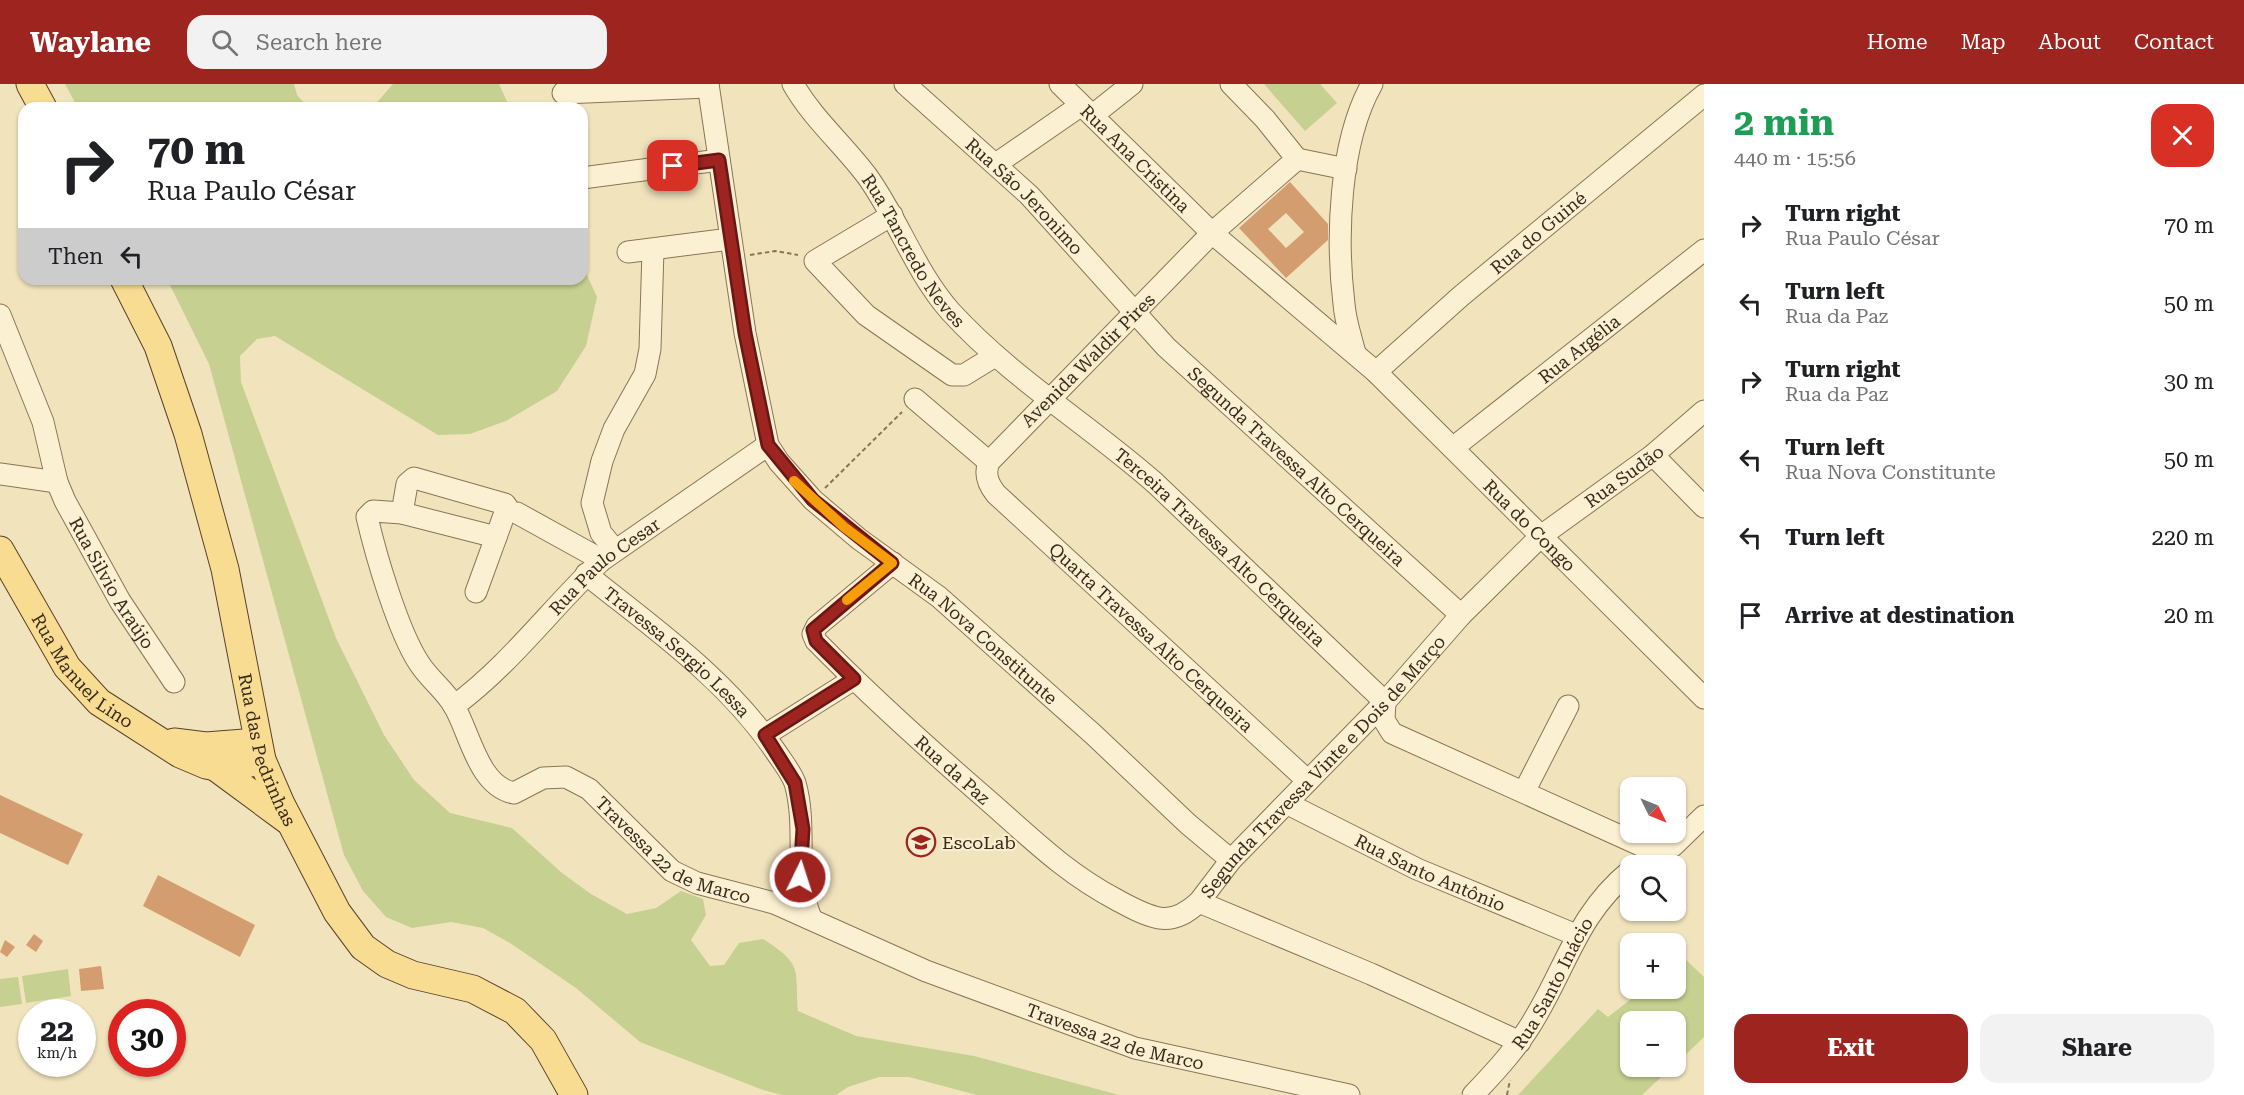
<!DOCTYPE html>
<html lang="en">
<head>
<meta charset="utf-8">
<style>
	:root { --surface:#fff; --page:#f2f2f2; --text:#202124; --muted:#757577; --accent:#9e2420 }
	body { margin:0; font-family:"Roboto Serif",serif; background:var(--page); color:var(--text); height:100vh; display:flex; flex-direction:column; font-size:22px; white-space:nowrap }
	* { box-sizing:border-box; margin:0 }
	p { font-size:20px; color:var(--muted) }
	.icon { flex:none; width:33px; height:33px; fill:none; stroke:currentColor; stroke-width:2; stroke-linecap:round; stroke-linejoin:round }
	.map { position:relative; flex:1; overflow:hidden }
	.drawer { display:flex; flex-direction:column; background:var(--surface); width:540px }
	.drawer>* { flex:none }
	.banner { position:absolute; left:18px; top:18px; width:570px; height:183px; border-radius:18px; box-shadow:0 2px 4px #0004; background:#fff; color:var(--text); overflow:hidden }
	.needle { width:39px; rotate:133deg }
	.buttons { position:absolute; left:1620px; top:693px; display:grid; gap:12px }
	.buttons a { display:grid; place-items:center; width:66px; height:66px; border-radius:12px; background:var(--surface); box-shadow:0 2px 4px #0004; font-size:30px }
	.speed { position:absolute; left:18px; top:915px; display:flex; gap:12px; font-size:30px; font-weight:700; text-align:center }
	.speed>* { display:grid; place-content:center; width:78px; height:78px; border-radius:50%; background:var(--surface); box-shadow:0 2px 4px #0004; line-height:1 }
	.speed small { font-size:15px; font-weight:400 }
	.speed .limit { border:9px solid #d22; background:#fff; color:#111 }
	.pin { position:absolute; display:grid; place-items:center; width:51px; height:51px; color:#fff; margin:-26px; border-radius:12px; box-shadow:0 3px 9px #0006 }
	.me { position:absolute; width:66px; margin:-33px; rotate:4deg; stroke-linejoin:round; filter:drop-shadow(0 0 4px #0008) }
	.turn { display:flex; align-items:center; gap:21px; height:126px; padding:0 30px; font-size:27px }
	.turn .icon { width:78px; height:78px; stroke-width:2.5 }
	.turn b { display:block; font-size:42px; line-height:51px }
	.then { display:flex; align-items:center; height:57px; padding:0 30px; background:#0003; gap:12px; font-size:22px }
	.round { display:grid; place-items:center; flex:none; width:63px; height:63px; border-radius:18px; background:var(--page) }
	.head { display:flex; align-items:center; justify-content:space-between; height:102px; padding:0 30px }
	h1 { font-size:36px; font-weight:700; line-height:45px; color:#1e9e55 }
	.action { display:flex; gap:12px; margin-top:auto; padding:12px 30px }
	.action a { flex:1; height:69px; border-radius:18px; background:var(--accent); color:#fff; font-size:24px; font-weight:700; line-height:69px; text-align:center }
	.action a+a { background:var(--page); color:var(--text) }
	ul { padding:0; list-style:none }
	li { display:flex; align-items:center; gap:18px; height:78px; padding:0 30px }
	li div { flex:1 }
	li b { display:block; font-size:22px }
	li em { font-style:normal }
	header { display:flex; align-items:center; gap:36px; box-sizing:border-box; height:84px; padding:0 30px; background:var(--accent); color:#fff }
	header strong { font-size:28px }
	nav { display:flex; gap:33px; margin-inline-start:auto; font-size:21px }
	.search { width:420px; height:54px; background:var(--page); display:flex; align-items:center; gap:15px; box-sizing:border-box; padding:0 21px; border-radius:18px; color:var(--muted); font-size:22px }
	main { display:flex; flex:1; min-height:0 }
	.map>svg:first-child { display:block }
	.green { fill:#c6d090 }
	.building { fill:#d39d70; fill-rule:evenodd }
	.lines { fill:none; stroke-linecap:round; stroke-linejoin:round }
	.minor-casing { stroke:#8b7455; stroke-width:23 }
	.major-casing { stroke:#58412a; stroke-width:29 }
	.path { stroke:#8b7455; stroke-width:2; stroke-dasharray:4.5 3; stroke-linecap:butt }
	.minor { stroke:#fbf0d1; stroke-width:21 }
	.major { stroke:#f8dc91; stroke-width:27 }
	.route-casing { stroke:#671715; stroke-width:15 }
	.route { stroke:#9e2420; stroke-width:10 }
	.slow { stroke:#f59e0b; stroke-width:10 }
	.labels { text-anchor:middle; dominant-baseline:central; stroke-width:4.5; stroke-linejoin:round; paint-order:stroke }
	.street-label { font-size:18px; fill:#392a1b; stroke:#f8edcd }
	.poi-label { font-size:18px; fill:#392a1b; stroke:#f8edcd; text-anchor:start }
</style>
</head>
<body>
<header>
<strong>Waylane</strong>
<div class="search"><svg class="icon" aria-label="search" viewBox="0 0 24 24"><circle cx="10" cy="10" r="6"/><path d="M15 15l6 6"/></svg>Search here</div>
<nav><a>Home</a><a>Map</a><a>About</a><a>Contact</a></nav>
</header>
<main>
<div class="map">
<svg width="1704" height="1011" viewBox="0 0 1704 1011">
	<rect width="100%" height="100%" fill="#f1e4bd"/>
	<path class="green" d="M65 0H294L297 11 309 24H78Z
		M393 0H499L510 24H372Z
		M1264 0H1320L1337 19 1305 47Z
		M582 180 597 213 586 262 557 307 506 337 470 350 438 351 275 252 257 255 240 272 241 298 336 554 384 651 414 696 450 729 512 744 562 789 591 810 627 830 656 824 681 807 703 815 706 831 691 856 710 882 724 881 739 859 763 855C803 881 795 883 798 927L856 952 974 972 1119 1011H977L909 993H879L848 1003 836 1011H782L763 1006 640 958 576 904 510 859 483 844 451 838 412 844 386 833 363 807 344 771 209 280 167 195H582Z
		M1683 873 1704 893V953L1676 980V938H1630V982L1672 983 1642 1011H1518L1598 925 1608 933 1644 905 1676 904V879Z
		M68 885 71 912 26 919 22 892Z
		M18 893 22 920 0 923V895Z"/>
	<path class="building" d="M1290 98 1328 140V156L1286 194 1239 144ZM1286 129 1304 148 1286 164 1268 145Z
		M0 711 83 750 68 781 0 749Z
		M158 791 255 841 240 873 143 822Z
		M34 850 43 857 36 868 26 861Z
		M5 856 15 863 7 873 0 868Z
		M101 882 104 905 81 907 79 885Z"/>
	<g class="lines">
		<g class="minor-casing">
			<g id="minor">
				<path id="s1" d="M708 0 745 249 768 361 779 378 813 416 859 455 939 513 1094 651 1188 740 1231 776"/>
				<path id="s2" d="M793 0C813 35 843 60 867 92 898 135 915 187 950 227 1010 293 1088 340 1155 399L1385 618 1384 636 1392 649 1660 770"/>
				<path id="s3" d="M905 0 1029 111 1166 263 1461 531"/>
				<path id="s4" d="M1060 0 1212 149 1376 288 1704 614"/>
				<path d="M1231 0 1265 35 1297 75"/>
				<path d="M563 9 708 3"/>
				<path d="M1093 31 1132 0"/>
				<path id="s5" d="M1297 75 1212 149 989 378C984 390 988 400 996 410L1308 697"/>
				<path d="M1297 75 1346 85"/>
				<path d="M996 80 1080 22"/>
				<path d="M582 94 719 76"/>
				<path d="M892 131 815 177 866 231 952 291H964L995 272"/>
				<path d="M628 168 730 155"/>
				<path id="s6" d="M0 231 43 338 57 398 65 417 120 517 174 598"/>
				<path d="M1355 269C1351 253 1345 236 1344 220 1336 154 1339 58 1372 0"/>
				<path id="s7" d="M1376 288 1461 212 1704 11"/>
				<path d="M915 315 989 378"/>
				<path id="s8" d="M1454 363 1704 166"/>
				<path d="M1653 371 1704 423"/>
				<path d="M0 390 57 398"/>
				<path d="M402 429 407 400 414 394 505 420 507 423 476 508"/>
				<path d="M517 429 602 476"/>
				<path id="s9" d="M496 453 402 429 373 427 367 433C376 472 398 547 419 579 429 595 445 606 454 622 470 649 478 702 514 709L543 694 566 693 589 705 672 787 697 799 774 819 926 887 1135 964 1349 1011"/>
				<path d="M615 466 601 449 592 419 602 377 614 345 645 290 650 265 653 166"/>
				<path id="s10" d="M893 479 817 542 813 550 816 557C872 614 931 667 991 719 1033 756 1066 789 1117 816 1130 823 1144 831 1159 834 1175 837 1188 828 1199 818"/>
				<path id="s11" d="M586 490C653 544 727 595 776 668 782 677 791 688 795 699 808 744 793 791 811 834"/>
				<path id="s12" d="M454 622C511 580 551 524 602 476L768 361"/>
				<path d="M765 651 854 595"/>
				<path d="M1524 708 1568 622"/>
				<path id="s13" d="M1288 720 1417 785 1576 851"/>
				<path d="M1638 782 1673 762 1704 732"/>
				<path id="s14" d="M1520 958 1371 890 1199 818 1231 776 1385 618 1461 531 1541 452 1653 371 1704 327"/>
				<path id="s15" d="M1473 1011C1496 987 1519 962 1536 932 1568 878 1579 829 1630 787"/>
			</g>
		</g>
		<g class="major-casing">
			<g id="major">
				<path d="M30 0 43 24"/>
				<path id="s16" d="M124 195 158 262 188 350 225 485 262 676 281 720 337 828 363 863 387 880 413 891 473 905 515 927 543 956 574 1011"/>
				<path id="s17" d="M0 466 67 583 99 618 180 670 206 681 227 685 262 676"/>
				<path d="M174 658 206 662 258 658"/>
				<path d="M218 685 287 736"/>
			</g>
		</g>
		<path class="path" d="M750 171 775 167 798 171
			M825 404 902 328
			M1507 1011 1510 996"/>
		<use href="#minor" class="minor"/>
		<use href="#major" class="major"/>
	</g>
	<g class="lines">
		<g class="route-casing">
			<path id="route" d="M673 82 719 76 745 249 768 361 813 416 892 479 813 546 816 557 854 595 765 651 795 699 803 745 800 793"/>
		</g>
		<use href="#route" class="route"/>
		<path class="slow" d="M794 397 844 443 892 479 847 516"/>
	</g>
	<defs>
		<g id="university-ring" transform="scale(1.5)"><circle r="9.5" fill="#f8edcd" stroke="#9e2420" stroke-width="1.5"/><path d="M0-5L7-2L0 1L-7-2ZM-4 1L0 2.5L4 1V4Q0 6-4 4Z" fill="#9e2420"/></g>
	</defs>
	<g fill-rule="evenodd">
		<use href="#university-ring" x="921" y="758"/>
	</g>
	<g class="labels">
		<g class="street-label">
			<text stroke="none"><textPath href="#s4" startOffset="106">Rua Ana Cristina</textPath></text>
			<text stroke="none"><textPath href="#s3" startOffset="164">Rua São Jeronimo</textPath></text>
			<text stroke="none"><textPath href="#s7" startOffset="214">Rua do Guiné</textPath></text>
			<text stroke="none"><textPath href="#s2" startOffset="206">Rua Tancredo Neves</textPath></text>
			<text stroke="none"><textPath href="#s8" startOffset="159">Rua Argélia</textPath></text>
			<text transform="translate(1088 276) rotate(-45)">Avenida Waldir Pires</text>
			<text stroke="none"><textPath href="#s3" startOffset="548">Segunda Travessa Alto Cerqueira</textPath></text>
			<text stroke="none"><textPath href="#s14" startOffset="954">Rua Sudão</textPath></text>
			<text stroke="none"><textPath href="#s4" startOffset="645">Rua do Congo</textPath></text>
			<text stroke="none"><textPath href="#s2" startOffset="636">Terceira Travessa Alto Cerqueira</textPath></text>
			<text stroke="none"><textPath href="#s12" startOffset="206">Rua Paulo Cesar</textPath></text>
			<text stroke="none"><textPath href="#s6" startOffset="292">Rua Silvio Araújo</textPath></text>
			<text stroke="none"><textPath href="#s5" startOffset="678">Quarta Travessa Alto Cerqueira</textPath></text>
			<text stroke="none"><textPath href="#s1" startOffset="657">Rua Nova Constitunte</textPath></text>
			<text stroke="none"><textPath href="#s11" startOffset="120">Travessa Sergio Lessa</textPath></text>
			<text stroke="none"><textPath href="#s17" startOffset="148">Rua Manuel Lino</textPath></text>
			<text stroke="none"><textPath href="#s16" startOffset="494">Rua das Pedrinhas</textPath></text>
			<text stroke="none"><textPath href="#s14" startOffset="534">Segunda Travessa Vinte e Dois de Março</textPath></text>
			<text stroke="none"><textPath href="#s10" startOffset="303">Rua da Paz</textPath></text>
			<text stroke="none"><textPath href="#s9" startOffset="644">Travessa 22 de Marco</textPath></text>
			<text stroke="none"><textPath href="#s13" startOffset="158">Rua Santo Antônio</textPath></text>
			<text stroke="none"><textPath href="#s15" startOffset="138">Rua Santo Inácio</textPath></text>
			<text stroke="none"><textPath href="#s9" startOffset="1128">Travessa 22 de Marco</textPath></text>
		</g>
		<g class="poi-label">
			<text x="942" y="758">EscoLab</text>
		</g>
	</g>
</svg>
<div class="buttons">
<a><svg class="needle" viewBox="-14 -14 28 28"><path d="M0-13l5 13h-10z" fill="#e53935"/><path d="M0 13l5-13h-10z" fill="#757577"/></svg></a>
<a><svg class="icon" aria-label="search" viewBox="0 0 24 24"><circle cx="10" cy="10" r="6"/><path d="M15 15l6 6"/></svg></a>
<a>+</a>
<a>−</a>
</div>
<div class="speed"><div>22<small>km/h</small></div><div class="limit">30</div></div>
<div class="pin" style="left:673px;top:82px;background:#d93025"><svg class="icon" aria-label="arrive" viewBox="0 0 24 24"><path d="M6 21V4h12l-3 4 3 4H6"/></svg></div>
<svg class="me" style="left:800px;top:793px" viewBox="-20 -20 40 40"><circle r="17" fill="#9e2420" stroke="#fff" stroke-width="3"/><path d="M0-11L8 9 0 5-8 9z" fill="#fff"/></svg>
<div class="banner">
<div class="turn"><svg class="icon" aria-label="right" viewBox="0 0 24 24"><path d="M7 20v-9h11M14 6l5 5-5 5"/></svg><div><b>70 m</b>Rua Paulo César</div></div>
<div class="then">Then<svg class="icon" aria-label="left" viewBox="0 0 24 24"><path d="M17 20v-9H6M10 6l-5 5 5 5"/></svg></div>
</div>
</div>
<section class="drawer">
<div class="head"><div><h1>2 min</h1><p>440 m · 15:56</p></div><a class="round" style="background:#d93025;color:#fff"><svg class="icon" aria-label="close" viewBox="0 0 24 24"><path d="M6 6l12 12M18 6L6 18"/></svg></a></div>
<ul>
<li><svg class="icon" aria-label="right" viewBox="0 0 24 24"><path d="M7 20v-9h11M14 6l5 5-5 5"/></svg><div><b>Turn right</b><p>Rua Paulo César</p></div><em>70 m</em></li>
<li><svg class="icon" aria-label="left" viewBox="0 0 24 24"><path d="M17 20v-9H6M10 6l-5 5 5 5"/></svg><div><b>Turn left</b><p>Rua da Paz</p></div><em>50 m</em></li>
<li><svg class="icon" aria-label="right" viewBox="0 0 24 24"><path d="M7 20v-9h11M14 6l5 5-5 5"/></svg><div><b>Turn right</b><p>Rua da Paz</p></div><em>30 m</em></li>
<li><svg class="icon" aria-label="left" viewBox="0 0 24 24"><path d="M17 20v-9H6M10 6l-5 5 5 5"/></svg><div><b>Turn left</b><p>Rua Nova Constitunte</p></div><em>50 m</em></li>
<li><svg class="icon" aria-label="left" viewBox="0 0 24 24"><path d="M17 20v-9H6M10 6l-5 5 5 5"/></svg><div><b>Turn left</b></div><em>220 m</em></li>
<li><svg class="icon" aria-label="arrive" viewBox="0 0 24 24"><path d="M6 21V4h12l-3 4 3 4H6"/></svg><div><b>Arrive at destination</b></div><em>20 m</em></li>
</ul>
<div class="action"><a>Exit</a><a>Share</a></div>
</section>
</main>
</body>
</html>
